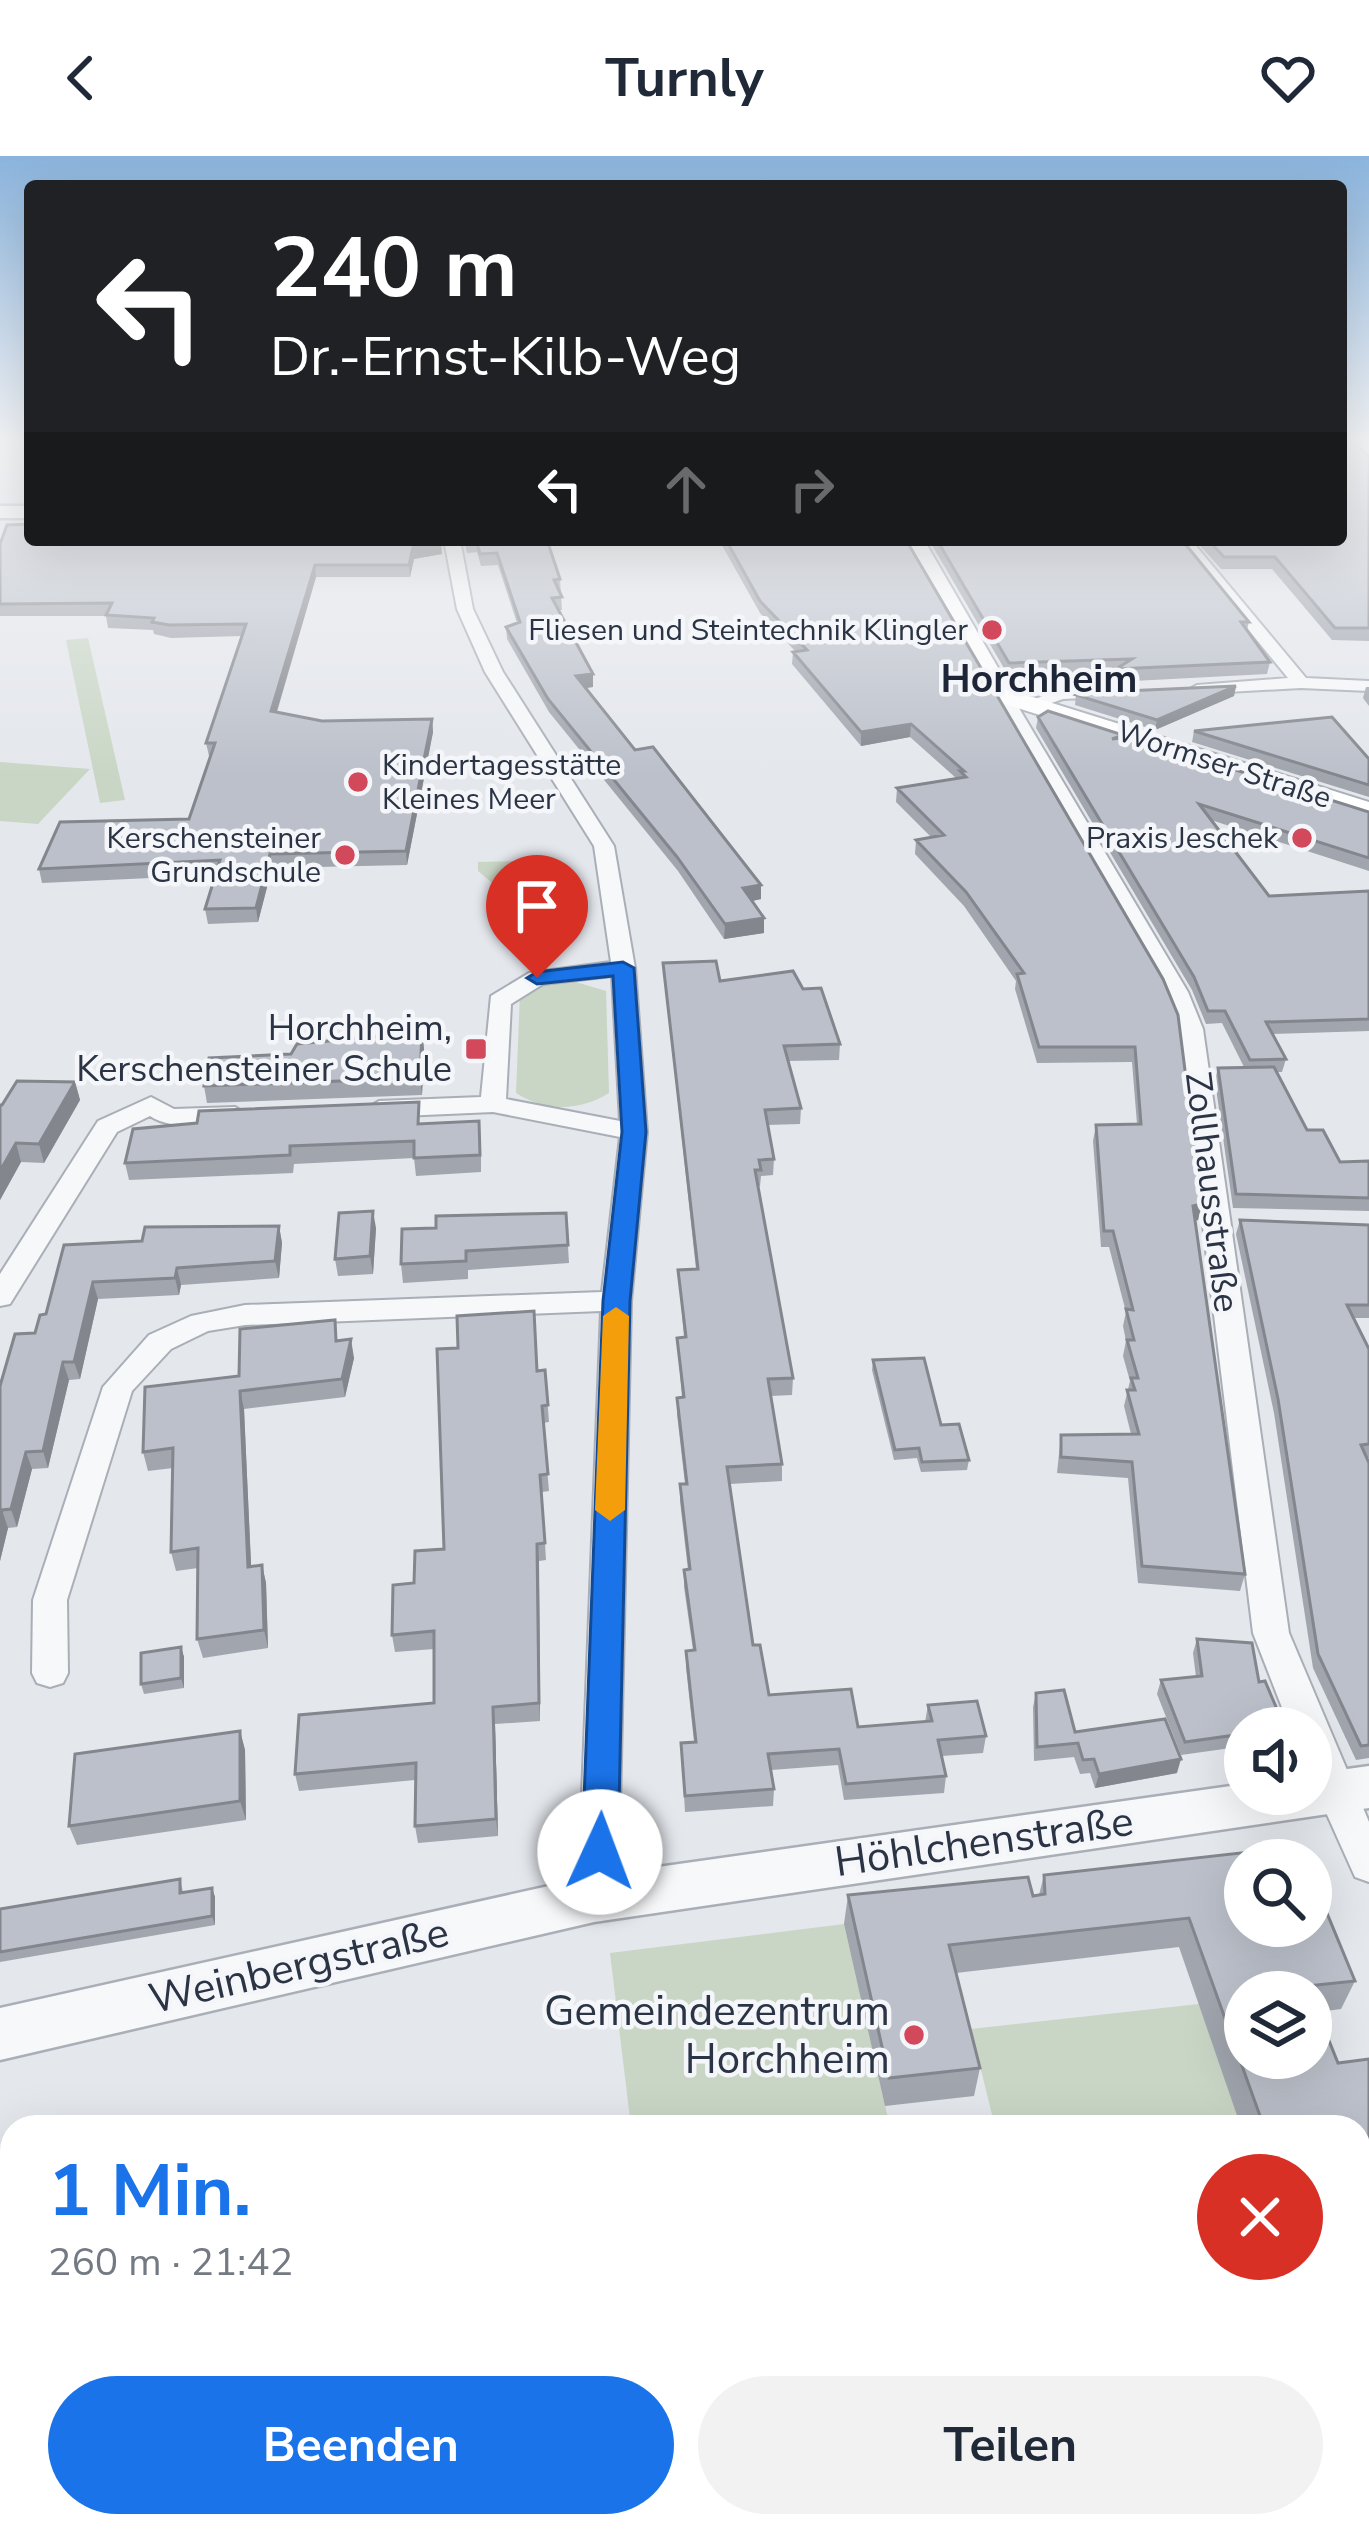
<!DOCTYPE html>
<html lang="de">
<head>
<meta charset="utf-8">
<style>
	:root { --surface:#fff; --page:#f2f2f3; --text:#1f2937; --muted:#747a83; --accent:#1a73e8 }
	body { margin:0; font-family:"Nunito Sans",sans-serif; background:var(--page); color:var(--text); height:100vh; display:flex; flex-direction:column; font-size:45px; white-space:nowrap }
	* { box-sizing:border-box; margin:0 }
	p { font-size:39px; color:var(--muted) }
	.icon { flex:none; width:66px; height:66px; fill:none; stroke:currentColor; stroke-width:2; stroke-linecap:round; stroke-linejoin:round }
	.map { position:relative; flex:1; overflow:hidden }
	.details { position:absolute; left:0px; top:1959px; width:1371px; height:423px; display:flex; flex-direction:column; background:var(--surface); border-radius:36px 36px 0 0; box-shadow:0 12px 48px #0002 }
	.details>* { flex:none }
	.banner { position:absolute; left:24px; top:24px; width:1323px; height:366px; border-radius:12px; box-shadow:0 12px 48px #0002; background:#202124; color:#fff; overflow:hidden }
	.fabs { position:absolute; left:1224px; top:1551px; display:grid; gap:24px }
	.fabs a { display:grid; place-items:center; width:108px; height:108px; border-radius:50%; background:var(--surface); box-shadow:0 12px 48px #0002; font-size:60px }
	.pin { position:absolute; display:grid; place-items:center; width:102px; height:102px; color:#fff; margin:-123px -51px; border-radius:50% 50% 50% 0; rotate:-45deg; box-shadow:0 0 12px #0007 }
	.pin .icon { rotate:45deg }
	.me { position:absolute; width:132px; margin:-66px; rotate:2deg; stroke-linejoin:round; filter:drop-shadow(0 0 9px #0008) }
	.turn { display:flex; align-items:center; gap:42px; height:252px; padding:0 48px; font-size:54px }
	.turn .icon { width:156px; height:156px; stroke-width:2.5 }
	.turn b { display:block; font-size:84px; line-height:102px }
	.lanes { display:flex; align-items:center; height:114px; padding:0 48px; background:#0003; justify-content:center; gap:60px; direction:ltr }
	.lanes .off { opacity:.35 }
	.round { display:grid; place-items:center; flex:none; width:126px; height:126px; border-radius:63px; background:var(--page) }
	.overview { display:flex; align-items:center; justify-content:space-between; height:204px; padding:0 48px }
	h1 { font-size:72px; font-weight:700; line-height:90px; color:var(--accent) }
	.cta { display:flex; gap:24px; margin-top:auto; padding:24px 48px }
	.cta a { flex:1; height:138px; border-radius:72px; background:var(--accent); color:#fff; font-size:48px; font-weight:700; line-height:138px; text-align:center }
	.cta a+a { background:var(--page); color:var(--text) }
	header { display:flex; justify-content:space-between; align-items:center; height:156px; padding:0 48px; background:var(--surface); font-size:54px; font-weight:700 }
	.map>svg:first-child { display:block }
	.green { fill:#c9d6c5 }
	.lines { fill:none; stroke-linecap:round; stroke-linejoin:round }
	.minor-casing { stroke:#a9aeb7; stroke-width:4 }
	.tertiary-casing { stroke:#a9aeb7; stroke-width:5 }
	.secondary-casing { stroke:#a9aeb7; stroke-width:4 }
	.minor { fill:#f7f8fa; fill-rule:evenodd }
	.tertiary { fill:#f7f8fa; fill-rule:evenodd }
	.secondary { fill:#fff; fill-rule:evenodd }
	.wall { fill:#a1a5ae; fill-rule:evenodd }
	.shaded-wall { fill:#83868d }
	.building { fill:#bbc0ca; stroke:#83868d; stroke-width:3 }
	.route { fill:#1a73e8; stroke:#114b97; stroke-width:3 }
	.slow { fill:#f59e0b }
	.poi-dot { fill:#d1495b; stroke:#f4f6f9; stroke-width:4.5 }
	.labels { text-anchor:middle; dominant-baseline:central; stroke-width:9; stroke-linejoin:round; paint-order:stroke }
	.far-poi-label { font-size:30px; fill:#2b3445; stroke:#f4f6f9; text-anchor:end }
	.far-street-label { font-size:30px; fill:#2b3445; stroke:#f4f6f9 }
	.poi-label { font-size:36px; fill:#2b3445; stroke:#f4f6f9; text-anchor:end }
	.street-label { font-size:36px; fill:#2b3445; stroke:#f4f6f9 }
	.far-district-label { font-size:39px; font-weight:bold; fill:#1d2536; stroke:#f4f6f9 }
	.near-street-label { font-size:42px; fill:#2b3445; stroke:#f4f6f9 }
	.near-poi-label { font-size:42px; fill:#2b3445; stroke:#f4f6f9; text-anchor:end }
</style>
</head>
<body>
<header><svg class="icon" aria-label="back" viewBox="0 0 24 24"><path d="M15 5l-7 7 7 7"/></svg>Turnly<svg class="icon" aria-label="heart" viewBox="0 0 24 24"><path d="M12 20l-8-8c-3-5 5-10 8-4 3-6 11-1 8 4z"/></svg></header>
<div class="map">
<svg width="1369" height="2381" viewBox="0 0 1369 2381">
	<rect width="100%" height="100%" fill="#e4e7ec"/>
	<path class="green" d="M88 482 125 644 100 647 66 484Z
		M0 606 90 613 38 668 0 665Z
		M556 704V720L497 731 478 715V706Z
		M569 824 606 835 609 937C581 955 544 956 516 937L520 837 541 827Z
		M844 1768 890 1971H631L610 1797Z
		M1199 1848 1242 1971H995L971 1873Z"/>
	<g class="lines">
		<g class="minor-casing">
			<path id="minor" d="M444 384H460L473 453 503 516 614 690 635 812 647 976 631 1145 618 1742 612 1755 598 1760 584 1755 578 1742 601 1155 245 1169 208 1175 171 1193 132 1235 67 1444 68 1517 63 1527 50 1531 37 1527 32 1517 33 1444 103 1231 149 1179 191 1160 245 1149 602 1136 620 981 493 956 379 961 366 953 379 945 481 941 491 840 529 817 611 806 594 690 485 516 457 453ZM612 820 620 965 506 943 511 848 543 828Z
				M1175 384H1191L1306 522 1369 525V535L1301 532 1191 538 1188 534 1197 529 1288 522Z
				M1119 531 1128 536 1125 540 1063 543 1031 554 1022 548 1061 533Z
				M1005 538 1020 542 1016 547 1188 836 1203 873 1289 1477 1369 1666V1726L1355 1721 1311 1623V1572H1290L1253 1477 1179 873 1164 836 997 546Z
				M151 941 174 953 235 951 248 959C229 975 170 974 150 960L117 976 10 1148 0 1150V1118L98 965Z"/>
		</g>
		<g class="tertiary-casing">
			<path id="tertiary" d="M0 350H30V362H0Z
				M1369 1610V1652L594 1766 0 1904V1852L594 1720 1245 1628V1638H1311V1618Z"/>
		</g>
		<g class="secondary-casing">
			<path id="secondary" d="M902 384H924L1008 529 1020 537 1369 646V664L1002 547 985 534Z"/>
		</g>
		<use href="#minor" class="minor"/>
		<use href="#tertiary" class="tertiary"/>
		<use href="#secondary" class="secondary"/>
	</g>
	<path class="wall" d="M1369 301V485L1332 484 1272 413H1221L1195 384H1341Z
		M464 384H550L547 385 560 423 562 454H559L593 531 586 532 635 594 761 729V743L752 745 764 762V777L724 783 678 715 549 556 507 483 506 471 517 467 498 409 481 410 477 396 467 397Z
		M719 384H906L1163 823 1202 1048 1198 1064 1195 1065 1245 1418 1240 1435 1138 1427 1128 1322 1057 1317 1061 1279 1131 1278 1124 1250 1130 1225 1123 1200 1126 1185 1123 1170 1126 1156 1109 1091H1101L1093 985 1096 969 1137 968 1132 906 1037 907 1015 833 1016 825 964 750 915 698 916 684 931 681 896 646 897 632 956 622 910 581 861 590 792 508 793 496 795 495 760 457Z
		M929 384H1182L1249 466 1247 474 1270 506 1267 518 1114 526 1115 517 1008 519Z
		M0 388 442 398 414 403 410 421H316L277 556 322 565 432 563 433 576 407 709 272 712 258 766 208 768 205 753 216 719 42 727 39 713 189 663 210 600H209L206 587 242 480 171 482 154 478 153 474 108 472 106 460H0Z
		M1236 530 1234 540 1155 574 1075 549 1076 539Z
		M1366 531H1369V550L1363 542Z
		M1038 561 1123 579 1122 582 1369 656V715L1211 664 1269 740 1369 735V875L1272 878 1286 903 1282 916H1277L1307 974 1340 1006 1369 1005V1055L1233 1052 1215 925 1218 912 1244 911 1222 867 1206 868 1192 834 1036 572Z
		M1194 575 1369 603V641L1192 586Z
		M663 807 720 825 803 833 840 888 839 904 788 905 801 952 800 968 767 969 774 1003 773 1019 761 1020 760 1030H758L793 1222 792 1239 771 1240 782 1308V1325L730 1328 753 1489 769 1539 858 1571 925 1566 928 1549 986 1580 983 1597 942 1600 946 1620 944 1637 844 1644 838 1609 771 1614 774 1633 773 1650 685 1656 681 1587 694 1586 686 1511V1495L693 1494 684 1431V1414H688L680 1345V1328H685L677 1258V1242L682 1241 677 1182 684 1181 678 1114 696 1113Z
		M422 876 424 893 422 939 207 947 204 930 291 898Z
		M75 926 80 944 44 1007 21 1006 0 1044V949Z
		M421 968 481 982V1016L416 1020 414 1002 294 1008 293 1017 129 1024 125 1007Z
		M566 1057 569 1107 468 1114V1123L403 1127 401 1108 436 1072Z
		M1240 1064 1369 1069V1162H1353L1369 1193V1302H1366L1369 1307V1602L1356 1604 1313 1512 1274 1257 1236 1078Z
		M279 1070 282 1087 279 1122 181 1129 179 1139 98 1143 80 1223 69 1224 48 1312 32 1313 17 1371 8 1372 0 1405V1230L46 1158 142 1085Z
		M376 1072 373 1118 338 1120 335 1103Z
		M339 1185 354 1202 345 1241 244 1253 251 1410 262 1409 266 1427 268 1492 203 1502 197 1483 198 1412 176 1415 171 1396 173 1312 148 1315 143 1296 239 1220Z
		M873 1204 941 1269 969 1304 967 1314 921 1316 917 1302 894 1304 872 1214Z
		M545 1214 549 1266 543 1267 549 1335 542 1336 546 1404 539 1405 540 1565 495 1568 498 1680 418 1687 415 1670V1624L299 1635 295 1618 434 1547V1493L395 1496 392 1479 414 1427 444 1393 537 1215Z
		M1197 1483 1245 1572V1615L1240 1616 1231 1592 1181 1599 1157 1538 1161 1524 1196 1521 1193 1497Z
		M181 1491 184 1501V1532L144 1538 141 1528Z
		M1036 1537 1075 1576 1177 1617 1095 1632 1090 1617 1080 1618 1074 1601 1034 1605 1033 1551Z
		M240 1575 245 1594 246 1664 77 1689 69 1670Z
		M1044 1719 1245 1770 1355 1825 1341 1853 1318 1856 1338 1907 1369 1903V2044L1359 2045V1971H1241L1179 1791 956 1817 980 1912 974 1940 885 1950 844 1768 848 1739 1033 1740 1039 1739ZM1245 1836H1311V1902Z
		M180 1723 183 1736 212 1732 215 1741V1769L0 1806V1753Z
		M716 2370H953L947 2381H875L869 2376 831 2381H711L717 2373Z
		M1151 2370H1239L1237 2373 1185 2381H1154Z"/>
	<path class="shaded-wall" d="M441 386 442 398 414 403 410 421 409 409 413 391Z
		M315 409 316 421 273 568 271 555Z
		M593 518V531L577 533 576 520Z
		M1236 530 1234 540 1155 574 1157 564Z
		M432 563 433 576 407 709 406 695Z
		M911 568 910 581 861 590V576Z
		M270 698 272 712 258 766 256 752Z
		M761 729V743L743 747V732Z
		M764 762V777L724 783 725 768Z
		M422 876 424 893 422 939 420 922Z
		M75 926 80 944 44 1007 39 988Z
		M16 987 21 1006 0 1044V1015Z
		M1202 1048 1198 1064 1189 1066 1193 1050Z
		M373 1055 376 1072 373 1118 370 1100Z
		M279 1070 282 1087 279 1122 275 1105Z
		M177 1112 181 1129 179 1139 175 1122Z
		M93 1126 98 1143 80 1223 74 1206Z
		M351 1183 354 1202 345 1241 342 1223Z
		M63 1206 69 1224 48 1312 43 1295Z
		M240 1235 244 1253 252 1429 248 1411Z
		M26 1296 32 1313 17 1371 11 1353Z
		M2 1354 8 1372 0 1405V1361Z
		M537 1388 539 1405 540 1565 539 1547Z
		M262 1409 266 1427 268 1492 264 1474Z
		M181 1491 184 1501V1532L181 1522Z
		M493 1551 495 1568 498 1680 496 1663Z
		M240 1575 245 1594 246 1664 240 1645Z
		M1181 1603 1177 1617 1095 1632 1099 1618Z
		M212 1732 215 1741V1769L212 1760Z"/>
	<path class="building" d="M1341 286H1355L1369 301V472H1335L1275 401H1224L1208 384H1341Z
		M30 368V384H441V386L413 391 409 409H315L271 555 322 565 432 563 406 695 270 698 256 752 205 753 220 704 39 713 60 666 189 663 215 587H206L246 468 169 469 152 466 154 462 106 459 112 447 0 448V388L7 369Z
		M466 384H547L560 423 554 424 562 441 552 442 593 518 576 520 635 594 653 591 761 729 743 732 764 762 725 768 677 701 548 543 506 471 520 466 497 397 480 398 476 384Z
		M726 384H906L1163 823 1178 859 1202 1048 1193 1050 1245 1418 1142 1410 1132 1306 1061 1301V1279L1139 1278 1127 1234H1135L1131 1222H1138L1127 1184H1134L1126 1153 1133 1154 1113 1075H1104L1096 969 1141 968 1135 891H1039L1017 818 1024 817 966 736 916 684 944 679 897 632 966 621 960 615H964L911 568 861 576 793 496 807 494 760 445Z
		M937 384H1182L1249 466H1241L1270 506 1116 513 1132 503 1009 507Z
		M1236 530 1157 564 1076 539 1080 537Z
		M1048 555 1123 579 1112 583 1131 581 1369 656V702L1199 648 1269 740 1369 735V863L1266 866 1286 903 1250 904 1225 855H1208L1194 821 1038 561Z
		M1332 561 1369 603V629L1194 575Z
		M716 805 720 825 793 815 803 833 821 832 840 888 784 890 801 952 765 954 774 1003 759 1004 761 1014H755L793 1222 768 1223 782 1308 727 1311 753 1489H760L769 1539 851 1533 858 1571 932 1565 928 1549 977 1545 986 1580 938 1584 946 1620 846 1628 839 1593 768 1598 774 1633 685 1640 681 1587 696 1586 686 1495 695 1494 684 1414 690 1413 680 1328H687L677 1242 684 1241 677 1182 686 1181 678 1114 698 1113 663 807Z
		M422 876 420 922 204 930 209 902 291 898 297 888Z
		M1274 911 1307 974H1323L1340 1006 1369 1005V1042L1236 1038 1218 912Z
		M17 925 75 926 39 988 16 987 0 1015V949H2Z
		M419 946 418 968 479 965 480 999 414 1002V985L290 990V999L125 1007 133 973 197 967 199 955Z
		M373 1055 370 1100 335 1103 339 1057Z
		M566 1057 568 1089 466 1095V1105L401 1108 402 1073 436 1072V1060Z
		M1240 1064 1369 1069V1149H1347L1369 1193V1288L1361 1289 1369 1307V1589L1361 1590 1318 1498 1278 1243Z
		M279 1070 275 1105 177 1112 175 1122 93 1126 74 1206H63L43 1295 26 1296 11 1353 2 1354 0 1361V1230L15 1178 35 1177 40 1159 46 1158 64 1089 142 1085 145 1071Z
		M534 1155 537 1215 545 1214 548 1249 542 1250 548 1318 540 1319 545 1387 537 1388 539 1547 493 1551 496 1663 415 1670 416 1607 295 1618 299 1559 434 1547V1475L392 1479 393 1429 414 1427 415 1395 444 1393 437 1193 458 1192 457 1160Z
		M335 1164 336 1185 351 1183 342 1223 240 1235 248 1411 262 1409 264 1474 197 1483 198 1392 171 1396 173 1292 143 1296 145 1231 239 1220 240 1173Z
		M924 1202 941 1269 959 1268 969 1304 922 1306 919 1292 895 1294 873 1204Z
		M1197 1483 1252 1487 1259 1526 1265 1525 1285 1572H1245V1602L1236 1579 1185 1586 1161 1524 1202 1520Z
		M181 1491V1522L141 1528V1497Z
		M1064 1534 1075 1576 1165 1563 1181 1603 1099 1618 1094 1603 1083 1604 1078 1587 1037 1591 1036 1537Z
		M240 1575V1645L69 1670 75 1598Z
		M1249 1696 1252 1704H1245V1770H1311V1739L1319 1738 1355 1825 1307 1830 1309 1836H1245V1902H1311V1840L1338 1907 1369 1903V2019L1359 2020V1971H1264L1189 1762 949 1789 980 1912 889 1922 848 1739 1028 1721 1033 1740 1045 1738 1044 1719Z
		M180 1723V1737L212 1732V1760L0 1796V1753Z
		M719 2370H819L821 2381H711Z
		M881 2370H950L943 2381H894Z"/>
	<linearGradient id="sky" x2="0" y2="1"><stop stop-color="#8bb4dd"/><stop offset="0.46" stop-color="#f3f4f6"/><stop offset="1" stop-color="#f3f4f6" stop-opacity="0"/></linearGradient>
	<rect width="1369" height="619" fill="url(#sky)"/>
	<path class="route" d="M623 806 634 812 646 976 630 1145 618 1696 612 1707 600 1712 587 1707 582 1696 603 1145 622 976 613 820 537 828 527 822 537 816Z"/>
	<path class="slow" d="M616 1151 629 1160 625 1354 610 1365 595 1354 603 1160Z"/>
	<g class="poi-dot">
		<circle cx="992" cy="474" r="12"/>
		<circle cx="358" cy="626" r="12"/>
		<circle cx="1302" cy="682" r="12"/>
		<circle cx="345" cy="699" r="12"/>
		<rect x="464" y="881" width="24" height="24" rx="6"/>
		<circle cx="914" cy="1879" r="12"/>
	</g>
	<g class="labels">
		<g class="far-poi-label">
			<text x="968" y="474">Fliesen und Steintechnik Klingler</text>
			<text x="382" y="609" text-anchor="start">Kindertagesstätte<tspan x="382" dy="34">Kleines Meer</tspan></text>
			<text x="321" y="682">Kerschensteiner<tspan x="321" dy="34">Grundschule</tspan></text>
			<text x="1278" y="682">Praxis Jeschek</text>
		</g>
		<g class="far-street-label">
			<text transform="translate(1224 609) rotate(18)">Wormser Straße</text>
		</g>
		<g class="poi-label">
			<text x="452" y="872">Horchheim,<tspan x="452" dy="41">Kerschensteiner Schule</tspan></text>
		</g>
		<g class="street-label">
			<text transform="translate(1212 1036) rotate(83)">Zollhausstraße</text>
		</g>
		<g class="far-district-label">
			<text x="1039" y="523">Horchheim</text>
		</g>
		<g class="near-street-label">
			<text transform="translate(984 1686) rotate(-8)">Höhlchenstraße</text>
			<text transform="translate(299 1810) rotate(-13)">Weinbergstraße</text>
		</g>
		<g class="near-poi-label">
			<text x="890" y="1855">Gemeindezentrum<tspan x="890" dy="48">Horchheim</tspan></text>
		</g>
	</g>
</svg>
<div class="fabs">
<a><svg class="icon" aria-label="sound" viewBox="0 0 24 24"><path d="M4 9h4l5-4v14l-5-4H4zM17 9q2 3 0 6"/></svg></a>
<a><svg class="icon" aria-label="search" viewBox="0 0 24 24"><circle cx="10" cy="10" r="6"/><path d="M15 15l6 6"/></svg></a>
<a><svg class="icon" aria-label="layers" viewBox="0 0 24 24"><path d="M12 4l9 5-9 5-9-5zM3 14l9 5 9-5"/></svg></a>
</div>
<div class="pin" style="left:537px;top:822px;background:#d93025"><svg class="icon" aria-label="arrive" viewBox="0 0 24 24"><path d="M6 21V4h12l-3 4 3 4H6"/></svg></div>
<svg class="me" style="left:600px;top:1696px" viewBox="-20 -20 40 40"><circle r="19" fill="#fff"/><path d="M0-13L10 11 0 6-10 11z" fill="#1a73e8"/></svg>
<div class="banner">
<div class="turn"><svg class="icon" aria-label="left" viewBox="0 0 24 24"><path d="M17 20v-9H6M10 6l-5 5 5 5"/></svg><div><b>240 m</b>Dr.-Ernst-Kilb-Weg</div></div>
<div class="lanes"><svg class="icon" aria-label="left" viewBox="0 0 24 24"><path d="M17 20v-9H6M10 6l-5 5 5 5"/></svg><svg class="icon off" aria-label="ahead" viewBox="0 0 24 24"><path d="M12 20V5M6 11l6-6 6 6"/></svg><svg class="icon off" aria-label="right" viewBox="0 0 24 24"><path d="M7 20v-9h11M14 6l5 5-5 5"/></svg></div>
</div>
<section class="details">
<div class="overview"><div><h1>1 Min.</h1><p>260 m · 21:42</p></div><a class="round" style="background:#d93025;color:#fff"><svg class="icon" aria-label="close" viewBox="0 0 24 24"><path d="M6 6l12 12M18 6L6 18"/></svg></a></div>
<div class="cta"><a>Beenden</a><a>Teilen</a></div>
</section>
</div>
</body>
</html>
